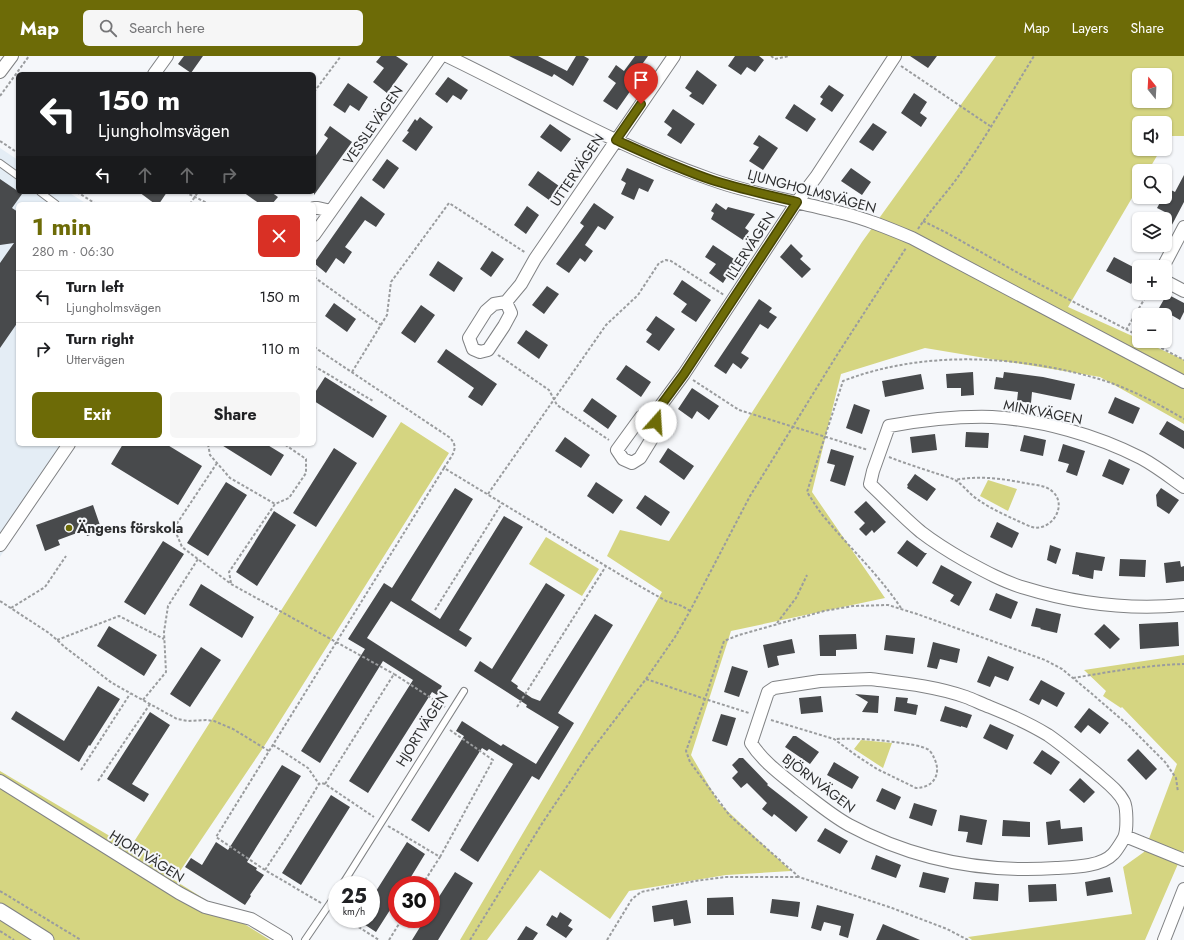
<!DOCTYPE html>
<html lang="en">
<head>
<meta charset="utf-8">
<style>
	:root { --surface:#fff; --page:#f6f6f6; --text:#202124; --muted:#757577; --line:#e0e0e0; --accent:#6d6b07 }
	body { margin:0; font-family:Jost,sans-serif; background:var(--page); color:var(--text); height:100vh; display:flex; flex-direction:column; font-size:15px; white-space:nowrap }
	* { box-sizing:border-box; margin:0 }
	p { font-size:13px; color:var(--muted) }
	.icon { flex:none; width:22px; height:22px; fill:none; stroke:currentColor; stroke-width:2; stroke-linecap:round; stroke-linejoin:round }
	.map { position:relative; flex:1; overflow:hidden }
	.side { position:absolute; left:16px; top:146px; width:300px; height:244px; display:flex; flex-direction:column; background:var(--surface); border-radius:6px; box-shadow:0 1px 3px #0004 }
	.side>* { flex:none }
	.banner { position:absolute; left:16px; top:16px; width:300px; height:122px; border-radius:6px; box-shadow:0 1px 3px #0004; background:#202124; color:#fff; overflow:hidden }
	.needle { width:26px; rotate:342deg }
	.buttons { position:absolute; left:1132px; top:12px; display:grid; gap:8px }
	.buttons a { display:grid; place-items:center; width:40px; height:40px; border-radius:6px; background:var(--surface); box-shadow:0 1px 3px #0004; font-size:20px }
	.speed { position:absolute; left:328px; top:820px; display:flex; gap:8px; font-size:20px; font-weight:700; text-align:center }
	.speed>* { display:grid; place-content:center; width:52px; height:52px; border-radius:50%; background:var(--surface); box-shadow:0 1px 3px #0004; line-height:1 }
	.speed small { font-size:10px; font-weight:400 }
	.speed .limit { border:6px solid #d22; background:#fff; color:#111 }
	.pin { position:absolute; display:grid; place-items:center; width:34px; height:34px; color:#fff; margin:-41px -17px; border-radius:50% 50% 50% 0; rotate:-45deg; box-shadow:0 0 4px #0007 }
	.pin .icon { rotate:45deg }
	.me { position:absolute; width:44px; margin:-22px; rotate:19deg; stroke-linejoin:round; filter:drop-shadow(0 0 3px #0008) }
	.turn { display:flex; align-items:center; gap:14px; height:84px; padding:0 16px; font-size:18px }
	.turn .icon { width:52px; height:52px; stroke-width:2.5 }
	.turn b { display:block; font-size:28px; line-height:34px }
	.lanes { display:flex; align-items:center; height:38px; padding:0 16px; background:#0003; justify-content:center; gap:20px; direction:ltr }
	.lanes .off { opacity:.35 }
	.round { display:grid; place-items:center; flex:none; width:42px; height:42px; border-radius:6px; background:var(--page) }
	.summary { display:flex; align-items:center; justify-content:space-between; height:68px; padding:0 16px }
	h1 { font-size:24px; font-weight:700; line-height:30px; color:var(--accent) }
	.action { display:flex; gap:8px; margin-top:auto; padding:8px 16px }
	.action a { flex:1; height:46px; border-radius:6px; background:var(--accent); color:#fff; font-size:16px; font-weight:700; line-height:46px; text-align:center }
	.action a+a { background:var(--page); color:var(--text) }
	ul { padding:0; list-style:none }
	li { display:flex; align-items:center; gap:12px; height:52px; padding:0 16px; border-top:1px solid var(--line) }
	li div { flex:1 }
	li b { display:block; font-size:15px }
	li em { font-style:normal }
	header { display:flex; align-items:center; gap:24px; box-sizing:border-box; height:56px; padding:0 20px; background:var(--accent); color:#fff }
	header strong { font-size:19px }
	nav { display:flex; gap:22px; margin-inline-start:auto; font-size:14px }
	.search { width:280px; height:36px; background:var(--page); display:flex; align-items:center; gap:10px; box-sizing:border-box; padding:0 14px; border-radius:6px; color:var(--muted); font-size:15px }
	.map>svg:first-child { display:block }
	.built { fill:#e4edf5 }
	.green { fill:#d5d581; fill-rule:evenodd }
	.building { fill:#484a4c }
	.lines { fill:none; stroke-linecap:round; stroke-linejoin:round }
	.service-casing { stroke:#808284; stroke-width:8 }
	.minor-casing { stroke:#808284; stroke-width:14 }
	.tertiary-casing { stroke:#808284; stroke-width:17 }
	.path { stroke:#9a9c9e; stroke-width:2; stroke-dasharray:3 2; stroke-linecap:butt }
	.service { stroke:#fff; stroke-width:6 }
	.minor { stroke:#fff; stroke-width:12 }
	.tertiary { stroke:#fff; stroke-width:15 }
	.route-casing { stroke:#474605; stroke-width:10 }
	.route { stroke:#6d6b07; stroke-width:7 }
	.poi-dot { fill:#6d6b07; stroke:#f5f7fa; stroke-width:1.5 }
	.labels { text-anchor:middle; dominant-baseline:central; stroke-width:4; stroke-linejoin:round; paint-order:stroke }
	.street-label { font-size:14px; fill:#2e2f30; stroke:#f5f7fa }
	.poi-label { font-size:14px; font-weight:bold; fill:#2e2f30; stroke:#f5f7fa; text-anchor:start }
</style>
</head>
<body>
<header>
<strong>Map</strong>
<div class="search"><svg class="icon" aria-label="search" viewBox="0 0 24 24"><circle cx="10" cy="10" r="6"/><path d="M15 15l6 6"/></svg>Search here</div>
<nav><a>Map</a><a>Layers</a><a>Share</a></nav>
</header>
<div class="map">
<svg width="1184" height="884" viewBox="0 0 1184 884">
	<rect width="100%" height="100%" fill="#f5f7fa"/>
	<path class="built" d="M0 92 18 104V136H68L87 148H18V388H71L0 501Z"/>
	<path class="green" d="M996 0H1184V80H1168L1165 85V67H1139V93H1161L1148 115H1139V130L1068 251 1139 283V285H1143L1184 304V368L1100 321 925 292 841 318 812 436 885 542 731 575 691 699 719 747 791 815 726 819 629 835 610 863 540 814 487 884H460L579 682 662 536 607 500 620 474 669 485 862 186ZM1139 19H1165V45H1139Z
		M401 366 449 397 263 692 174 824 270 884H0V715L130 792Z
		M988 424 1017 433 1008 455 980 440Z
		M546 481 599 513 582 540 529 508Z
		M1184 599V794L1145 884H972L968 881 1132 858 1123 811 1144 796 1177 708 1122 651 1121 652 1103 640 1106 635 1084 614Z
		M861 684 892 687 883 712 854 693Z"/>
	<path class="building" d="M184 0H203L191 17 178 8Z
		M381 0H396L408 8 387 37 373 26 384 12 376 6Z
		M509 0H538L567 15 576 0H584L589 3 573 30 554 18 552 21Z
		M635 0H648L633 21 638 24 617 54 603 45 616 27 608 21 616 9 624 15Z
		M735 0H759L764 4 755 16 747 11 741 19 728 10Z
		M910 0H937L928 12Z
		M697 14 717 29 703 49 689 40 692 37 685 32Z
		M448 21 468 34 461 44 453 39 447 47 435 38Z
		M348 27 368 41 359 55 350 49 345 57 333 49Z
		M829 29 844 39 832 56 820 48 823 43 820 41Z
		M914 37 927 46 920 57 927 62 921 71 901 57Z
		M794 48 816 63 807 76 785 62Z
		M673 53 695 68 681 88 667 79 672 72 664 66Z
		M420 61 433 71 416 95 402 85 409 76 407 75 415 63 417 65Z
		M873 67 887 76 873 95 859 86Z
		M550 68 571 83 561 96 540 81Z
		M330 70 352 86 314 139V102L328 82 324 79Z
		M759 79 778 92 763 114 749 105 759 91 753 88Z
		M387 103 399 112 384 133 372 124Z
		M627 112 654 124 648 136 639 132 634 144 621 138 626 127 621 124Z
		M851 112 871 126 862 139 841 125Z
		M538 115 559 130 549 144 528 129Z
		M1184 119V146L1165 182V156L1157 152 1163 141H1165V131L1175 136Z
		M0 123 22 138 12 152 18 156V266L0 292V207L14 187 0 189Z
		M139 136H167L159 148H155Z
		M243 136H271L278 141 272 148H260Z
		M361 140 385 158 376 171 365 164 345 191 352 196 344 208 336 202 326 217 314 207Z
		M594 147 614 161 605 174 598 170 585 189 593 195 585 206 580 202 569 217 556 208 584 170 580 167Z
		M716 147 726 154 728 151 755 158 745 172 749 175 743 184 711 163 714 157 711 155Z
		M527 150 539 159 526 178 514 169Z
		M791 188 803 200 800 203 811 213 802 222 780 201Z
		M713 189 737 205 723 227 709 217 716 208 705 201Z
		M492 195 504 203 491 221 480 213Z
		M1114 201 1139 214 1131 228 1106 215Z
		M438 205 463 222 454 236 429 219Z
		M682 224 711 244 696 266 681 256 687 248 673 238Z
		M547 230 559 238 544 258 532 249Z
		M1167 238 1184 247V256L1180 264 1159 252Z
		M759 243 772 252 769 256 777 261 768 273 760 268 741 297 749 302 741 313 733 307 726 318 714 310Z
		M334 247 356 263 347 276 325 260Z
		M421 249 435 259 415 287 401 277Z
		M656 260 675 273 659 295 646 286 652 278 646 274Z
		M526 274 548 289 539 303 517 287Z
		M446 293 497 328 482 350 468 341 474 332 437 306Z
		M626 309 651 326 641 341 616 323Z
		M973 316 974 339 961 340V332H947L946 318Z
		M1004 316 1043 321 1075 328 1071 344 1032 336 1031 347 1017 345 1018 336 994 333 996 321 1003 322Z
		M921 318 924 333 885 341 882 325Z
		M325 321 387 360 373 382 314 345V338Z
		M692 332 719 350 709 364 697 355 692 363 678 353Z
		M1115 341 1140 352 1133 368 1108 357Z
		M592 342 617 360 608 373 583 355Z
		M854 348 870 354 862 378 846 372Z
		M1167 365 1184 375V393L1159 378Z
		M966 376 989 377 988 392 965 391Z
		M935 378 937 394 912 397 910 381Z
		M1024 379 1046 384 1043 400 1020 395Z
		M565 381 590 399 581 412 555 395Z
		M123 388H166L202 410 178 449 111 408Z
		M220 388H266L284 399 271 420Z
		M1063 388 1085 395 1077 420 1066 416 1069 408 1058 405Z
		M334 392 357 407 316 471 293 457Z
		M668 392 694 410 684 424 659 406Z
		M831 393 854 400 845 430 830 425 835 409 827 407Z
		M1109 403 1130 413 1123 429 1102 420Z
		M915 418 936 433 927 445 907 432 908 430 907 429Z
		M226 426 247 439 208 500 187 487Z
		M596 426 623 444 613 458 587 440Z
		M455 432 473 443 411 544 440 563 504 460 523 471 459 574 472 582 466 591 391 545 367 582 442 630 437 639 432 636 368 737 349 725 413 624 383 605 320 707 301 695 365 593 348 583 384 527 392 532Z
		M1161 432 1179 444 1169 458 1157 450 1156 439Z
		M645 439 670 456 661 470 636 452Z
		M866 445 886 466 874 477 872 474 866 480 859 473 865 467 854 456Z
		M93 449 102 475 87 480 85 474 58 484 60 489 45 495 36 469Z
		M274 455 296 469 257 530 236 516Z
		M997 466 1019 477 1012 492 990 481Z
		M907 484 925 497H927L917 511 897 497Z
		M163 485 184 498 145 559 124 546Z
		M1050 489 1061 493 1056 508 1047 504Z
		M1076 496 1105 501 1102 515 1094 514 1093 523 1079 520V519L1072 518Z
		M1120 503 1146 504 1145 521 1119 520Z
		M1180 505 1181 511 1184 510V525L1166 527 1164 507Z
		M941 509 972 526 959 550 950 545 954 539 932 527Z
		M546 527 565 539 511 625 518 630 517 632 532 642 540 645 595 558 613 569 558 657 574 667 539 724 532 720 478 806 460 794 513 708 489 693 487 695 482 692 429 776 411 764 464 680 456 675 462 665 501 690 503 688 536 708 559 671 526 651 527 649 474 615 480 605 492 613Z
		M201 528 254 561 242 582 189 549Z
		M996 537 1018 546 1011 563 989 554Z
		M1036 552 1061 558 1057 577 1040 573 1041 572 1031 570Z
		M1178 566 1179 590 1140 593 1139 568Z
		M1104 568 1120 583 1110 593 1094 578Z
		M109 570 157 599 144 620 97 590Z
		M856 578 857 593 836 594V600H820L819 579Z
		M886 579 915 582 913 598 884 594Z
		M792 583 795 597 777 600 779 609 768 612 763 589Z
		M933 586 960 593 957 607 940 603 937 613 927 611Z
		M201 591 221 604 190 651 170 638Z
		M988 600 1014 611 1008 625 995 620 990 631 977 626Z
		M732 610 748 615 739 641 724 636Z
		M1041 624 1065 637 1057 651 1042 643 1039 649 1029 644Z
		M98 630 120 643 90 690 89 689 79 706 11 663 16 655 64 685Z
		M855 638 879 640 878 657 862 656 868 646Z
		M821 640 823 656 801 658 799 642Z
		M896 641 908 642 907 647 918 649 916 659 894 655Z
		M945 650 972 659 967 672 961 670V671L940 665Z
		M1089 652 1109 667 1100 678 1088 669 1081 677 1074 671Z
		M150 656 170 669 132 728 149 738 144 746 107 723Z
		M721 658 736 662 727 690 712 685Z
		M990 668 1014 679 1007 694 983 682Z
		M793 680H796L819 696 810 708 785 691Z
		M1138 693 1157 713 1146 724 1127 704Z
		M1042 694 1060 706 1051 719 1033 707Z
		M739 702H743L768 728 767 729 808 761 796 776 774 758 772 761 762 753 767 747 747 727 741 732 732 722 738 716 732 709Z
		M834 706 859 721 852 733 827 719Z
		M282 709 301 720 247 806 257 812 256 814 264 819 250 839 251 840 245 849 185 811 191 802 202 809 216 786 228 794Z
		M1080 722 1095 736 1084 747 1069 734Z
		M882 732 901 741 895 754 876 745Z
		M331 739 350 751 301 829 282 817Z
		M914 747 937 754 932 770 909 762Z
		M960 759 987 764 982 789 966 786 968 776 958 775Z
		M1003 764 1030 766V781L1002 780Z
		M1060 764 1061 773 1082 771 1083 785 1048 789 1046 766Z
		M825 772 848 785 840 798 817 785Z
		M407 786 425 798 406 829H397V843L376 876 356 863H371V843Z
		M876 799 901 809 896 822 871 813Z
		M455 816 473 827 438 884H412L425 863H431V853Z
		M923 816 949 822 945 837 919 831Z
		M1110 821 1113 836 1087 840 1085 826Z
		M975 826 999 828 998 845 973 843Z
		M1056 828 1057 845 1029 846 1028 829Z
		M733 841 734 859H707V842Z
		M772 843 800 846 798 861 770 857Z
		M687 844 691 867 674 870 673 863 654 866 652 850Z
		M817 849 854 858 848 882 839 879 841 870 824 866 821 875 811 872Z
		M560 856 572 864 568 870 573 873 566 882 546 869 552 859 557 862Z
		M883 868 920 884H876Z
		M526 870 538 877 533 884H517Z"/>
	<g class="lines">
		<g class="service-casing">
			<path id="service" d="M0 107 18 120
				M40 136 56 148
				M342 829 464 635
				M305 884 337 837"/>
		</g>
		<g class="minor-casing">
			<path id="minor" d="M447 0C534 42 618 91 710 123 751 138 796 145 838 156 864 162 888 172 912 182L1184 326
				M0 16 12 0
				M154 18 167 0
				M314 152H318L331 155
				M314 179 441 0
				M1163 211 1184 171
				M1165 225 1184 235
				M506 246 511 257 504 270 488 294 480 296 473 293 469 282 486 255 494 248 506 246 521 228 535 203 674 0
				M656 356 641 361 617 394 623 403 632 407 640 402 656 376V356L684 318 797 146 816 121 895 0
				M1184 431C1170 421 1156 410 1141 402 1096 379 1042 364 992 361 957 360 923 364 889 370L873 415 870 428C887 444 903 461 921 476 934 486 950 496 964 504 984 515 1004 526 1025 532 1077 548 1130 554 1184 549
				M0 489 69 388
				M870 623C902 627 935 630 966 641 974 644 982 648 990 651 1010 659 1030 668 1048 679 1064 690 1080 704 1095 716 1105 725 1118 734 1124 746 1127 752 1127 772 1125 779 1124 783 1116 795 1113 798 1101 811 1072 811 1056 812 983 817 914 804 849 769 831 759 816 746 800 734 783 720 763 706 751 687L768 636 774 632 820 625Z
				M0 725 179 837 205 851 251 863 286 884
				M1125 780 1184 804
				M1164 884 1184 833"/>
		</g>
		<g class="tertiary-casing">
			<path id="tertiary" d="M0 855 46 884"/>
		</g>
		<path class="path" d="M771 0 775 3 789 0
			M901 10 990 70
			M314 36 341 0
			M0 40 29 0
			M0 85 18 97
			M77 136 96 148
			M185 136 209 148
			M190 148 198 136
			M923 165 947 177 1020 218 1139 280
			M918 173C929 156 943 141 955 125 984 85 1008 42 1034 0
			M314 221 381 269
			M1126 274 1148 237
			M1148 285 1184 304
			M314 291 449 381C461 392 451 400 444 412L624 521 666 545 682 550 690 555
			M498 299 549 334 557 349 609 384
			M314 310 373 345
			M352 316 387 259 391 226 449 147 526 197
			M693 324 739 354 868 394
			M208 388 210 399 230 422 275 448
			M889 401C904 407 920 412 935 417 941 419 949 421 955 424 962 428 967 435 973 440 987 451 1003 458 1018 465 1023 467 1028 470 1032 471 1051 476 1068 450 1053 436 1047 430 1038 429 1030 428 1005 423 980 419 955 424
			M217 407 174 472 182 491 231 528 394 618
			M488 438 606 269 638 239 659 207 666 204 671 205 724 239
			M231 527 229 516 275 448 289 442 306 417V403L284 388
			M0 545 49 577 66 592 112 627 177 663 188 665 206 664 214 665 233 673 269 695
			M11 552 45 531 66 500
			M901 552C879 519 850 492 825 462 818 454 813 445 807 436L843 325C923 294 1017 299 1099 323 1129 332 1157 347 1184 363
			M435 554 502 447
			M777 567 796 542 807 519
			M57 584 119 560 164 583
			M1073 622C1109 616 1147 609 1184 608
			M646 623 705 643 749 657
			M143 644 166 616 164 576 168 550 198 503
			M517 651 606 510
			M771 664 834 683 857 700 877 713 916 732C934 732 942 717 934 702 933 699 930 694 927 693 921 690 914 689 908 688 883 684 860 682 834 683
			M273 689 308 712 319 728
			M81 714 130 638
			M98 725 150 648
			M325 728 394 618 445 651
			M388 770 440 801 422 829
			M440 801 493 704 450 674
			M265 814 216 781 444 412
			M0 835 81 884
			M321 847 265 814 290 776 319 728 321 727 325 728 374 761
			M346 863 379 884
			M0 875 14 884
			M389 884 402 863
			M470 884 543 766 588 699 646 623 675 581 690 555 750 440 837 299 906 192
			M607 884 632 843 641 836 695 825 725 821H798
			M968 884 947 873 892 852 799 821 730 760 690 706 686 695 705 643 724 585 739 579 824 555 853 550 888 549 917 558 1045 604 1062 613 1091 637 1128 669 1165 706 1176 722 1178 736"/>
		<use href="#service" class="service"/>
		<use href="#minor" class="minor"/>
		<use href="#tertiary" class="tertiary"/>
	</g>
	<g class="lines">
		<g class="route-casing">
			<path id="route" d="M641 48 616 84C647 98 679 113 712 124 740 133 769 139 797 146L684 318 656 356V366"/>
		</g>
		<use href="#route" class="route"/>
	</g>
	<circle class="poi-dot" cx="69" cy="472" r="4"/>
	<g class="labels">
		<g class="street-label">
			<text transform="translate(373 69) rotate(-55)">VESSLEVÄGEN</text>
			<text transform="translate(577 114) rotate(-56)">UTTERVÄGEN</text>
			<text transform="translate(812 135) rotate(15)">LJUNGHOLMSVÄGEN</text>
			<text transform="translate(750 190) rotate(-57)">ILLERVÄGEN</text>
			<text transform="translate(1043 356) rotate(11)">MINKVÄGEN</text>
			<text transform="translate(422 673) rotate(-58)">HJORTVÄGEN</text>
			<text transform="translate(819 727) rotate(37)">BJÖRNVÄGEN</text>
			<text transform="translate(147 800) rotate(32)">HJORTVÄGEN</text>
		</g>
		<g class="poi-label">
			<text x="77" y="472">Ängens förskola</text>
		</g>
	</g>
</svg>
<div class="buttons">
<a><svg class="needle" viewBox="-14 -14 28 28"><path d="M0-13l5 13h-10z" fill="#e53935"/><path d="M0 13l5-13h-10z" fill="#757577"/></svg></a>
<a><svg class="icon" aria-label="sound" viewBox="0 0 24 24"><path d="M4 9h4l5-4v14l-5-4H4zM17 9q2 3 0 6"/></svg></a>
<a><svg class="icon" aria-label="search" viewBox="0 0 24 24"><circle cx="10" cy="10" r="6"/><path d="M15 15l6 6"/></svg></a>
<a><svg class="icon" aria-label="layers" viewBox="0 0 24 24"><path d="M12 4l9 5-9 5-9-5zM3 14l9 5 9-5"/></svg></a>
<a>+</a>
<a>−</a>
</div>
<div class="speed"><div>25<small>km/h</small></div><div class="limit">30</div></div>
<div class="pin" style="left:641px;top:48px;background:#d93025"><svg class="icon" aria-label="arrive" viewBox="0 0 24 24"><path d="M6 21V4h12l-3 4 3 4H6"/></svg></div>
<svg class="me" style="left:656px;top:366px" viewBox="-20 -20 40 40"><circle r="19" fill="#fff"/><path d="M0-13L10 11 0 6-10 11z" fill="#6d6b07"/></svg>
<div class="banner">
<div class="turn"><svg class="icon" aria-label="left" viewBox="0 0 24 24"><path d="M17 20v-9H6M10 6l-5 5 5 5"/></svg><div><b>150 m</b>Ljungholmsvägen</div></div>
<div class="lanes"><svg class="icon" aria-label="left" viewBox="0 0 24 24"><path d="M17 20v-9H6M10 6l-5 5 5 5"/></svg><svg class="icon off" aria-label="ahead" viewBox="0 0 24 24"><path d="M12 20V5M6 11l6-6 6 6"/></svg><svg class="icon off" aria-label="ahead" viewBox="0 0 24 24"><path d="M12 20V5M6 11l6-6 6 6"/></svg><svg class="icon off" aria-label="right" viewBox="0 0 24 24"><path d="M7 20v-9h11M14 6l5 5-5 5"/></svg></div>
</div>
<section class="side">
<div class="summary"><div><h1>1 min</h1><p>280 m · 06:30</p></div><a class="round" style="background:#d93025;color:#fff"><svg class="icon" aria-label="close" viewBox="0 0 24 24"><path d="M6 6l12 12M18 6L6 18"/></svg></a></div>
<ul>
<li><svg class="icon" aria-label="left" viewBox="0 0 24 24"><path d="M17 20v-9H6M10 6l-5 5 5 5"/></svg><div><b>Turn left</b><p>Ljungholmsvägen</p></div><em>150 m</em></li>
<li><svg class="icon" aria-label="right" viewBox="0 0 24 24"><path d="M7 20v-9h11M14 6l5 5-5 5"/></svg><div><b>Turn right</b><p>Uttervägen</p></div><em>110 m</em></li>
</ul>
<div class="action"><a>Exit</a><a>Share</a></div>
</section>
</div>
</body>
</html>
